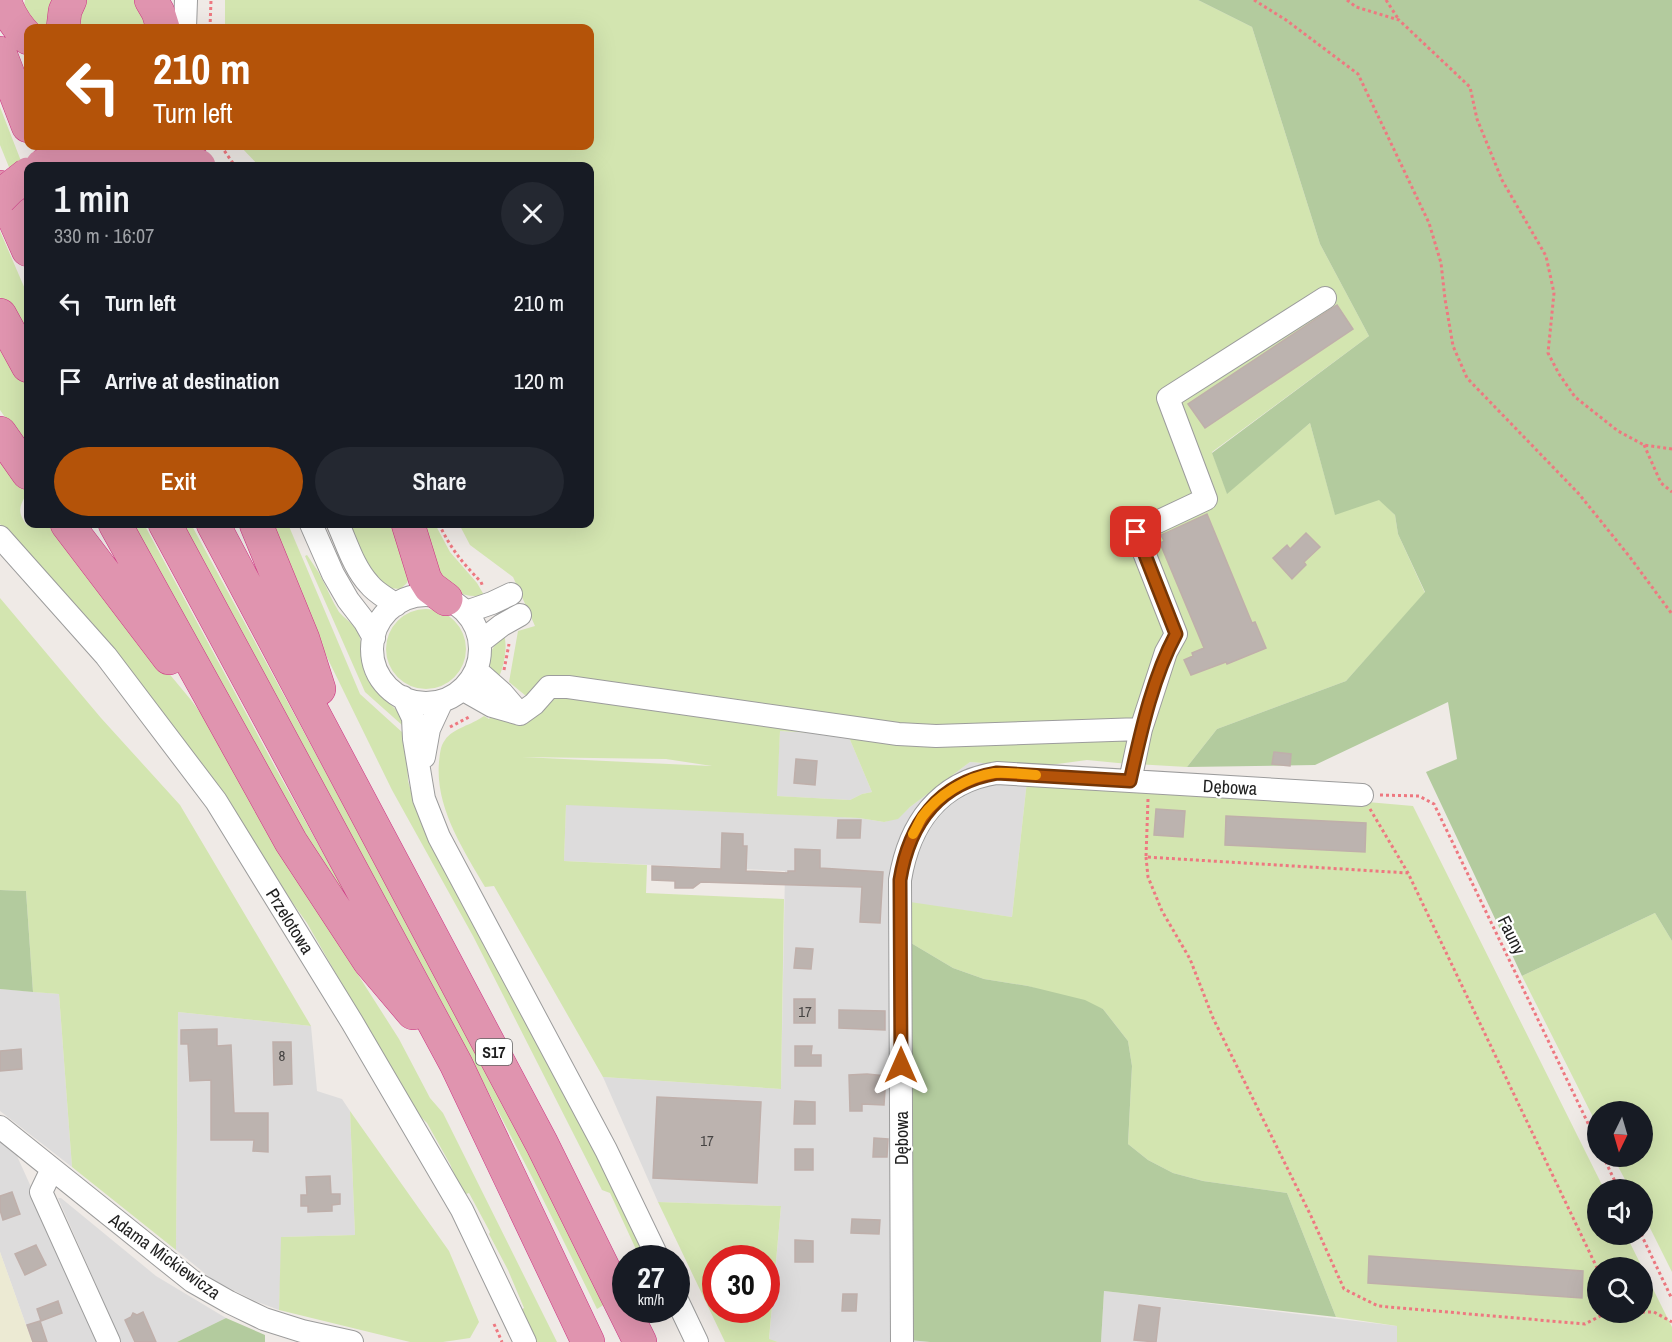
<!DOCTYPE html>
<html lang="en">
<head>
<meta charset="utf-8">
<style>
	:root { --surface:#171b24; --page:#242831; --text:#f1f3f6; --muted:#9ea1a6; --accent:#b45309 }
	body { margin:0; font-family:"Archivo Narrow",sans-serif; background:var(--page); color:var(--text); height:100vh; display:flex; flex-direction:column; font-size:22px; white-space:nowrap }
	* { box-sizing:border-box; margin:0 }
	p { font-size:20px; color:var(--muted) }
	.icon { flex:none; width:33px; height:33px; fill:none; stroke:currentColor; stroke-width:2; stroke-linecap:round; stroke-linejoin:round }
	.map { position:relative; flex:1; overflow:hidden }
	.sheet { position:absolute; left:24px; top:162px; width:570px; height:366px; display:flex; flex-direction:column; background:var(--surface); border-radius:12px; box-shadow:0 6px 24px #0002 }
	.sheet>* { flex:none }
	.top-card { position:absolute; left:24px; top:24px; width:570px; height:126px; border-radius:12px; box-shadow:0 6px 24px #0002; background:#b45309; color:#fff; overflow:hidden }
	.needle { width:39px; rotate:185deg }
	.tools { position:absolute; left:1587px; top:1101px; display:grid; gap:12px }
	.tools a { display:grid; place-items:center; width:66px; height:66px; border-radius:50%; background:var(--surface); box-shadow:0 6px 24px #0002; font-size:30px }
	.speed { position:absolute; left:612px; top:1245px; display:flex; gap:12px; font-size:30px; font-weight:700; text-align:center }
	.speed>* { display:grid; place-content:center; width:78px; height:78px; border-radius:50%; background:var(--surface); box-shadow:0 6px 24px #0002; line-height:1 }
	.speed small { font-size:15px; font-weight:400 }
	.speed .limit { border:9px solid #d22; background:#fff; color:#111 }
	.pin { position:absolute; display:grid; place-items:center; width:51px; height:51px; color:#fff; margin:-26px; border-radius:12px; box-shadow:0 3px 9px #0006 }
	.me { position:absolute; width:66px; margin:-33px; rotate:0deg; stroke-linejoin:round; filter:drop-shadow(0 0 4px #0008) }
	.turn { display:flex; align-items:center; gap:21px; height:126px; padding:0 30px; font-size:27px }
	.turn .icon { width:78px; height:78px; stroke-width:2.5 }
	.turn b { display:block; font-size:42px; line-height:51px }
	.round { display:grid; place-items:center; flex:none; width:63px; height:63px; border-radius:32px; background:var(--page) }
	.overview { display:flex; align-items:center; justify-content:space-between; height:102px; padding:0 30px }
	h1 { font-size:36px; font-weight:600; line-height:45px }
	.primary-button { display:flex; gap:12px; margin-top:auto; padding:12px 30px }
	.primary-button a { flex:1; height:69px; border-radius:36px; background:var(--accent); color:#fff; font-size:24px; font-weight:600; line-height:69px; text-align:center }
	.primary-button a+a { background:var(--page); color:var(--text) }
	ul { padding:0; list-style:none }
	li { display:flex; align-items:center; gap:18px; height:78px; padding:0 30px }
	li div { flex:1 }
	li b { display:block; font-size:22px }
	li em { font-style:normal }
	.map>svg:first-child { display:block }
	.residential { fill:#dddcdc }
	.farmland { fill:#ecead3 }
	.grass { fill:#d3e5b0; fill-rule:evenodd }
	.forest { fill:#b3cb9e }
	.building { fill:#bcb3af; stroke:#bfafaa; stroke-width:1.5 }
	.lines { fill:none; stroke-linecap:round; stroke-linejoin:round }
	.minor-casing { stroke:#9c9c9c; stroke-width:24 }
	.highway-casing { stroke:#cc3482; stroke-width:34 }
	.path { stroke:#ee7880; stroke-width:3; stroke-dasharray:3 3; stroke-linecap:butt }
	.minor { stroke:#fff; stroke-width:22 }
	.highway { stroke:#e094af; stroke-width:33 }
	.highway-bridge-casing { stroke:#cc3482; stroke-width:34; stroke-linecap:butt }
	.highway-bridge { stroke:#e094af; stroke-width:33 }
	.route-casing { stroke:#753606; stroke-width:15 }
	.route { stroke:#b45309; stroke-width:10 }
	.slow { stroke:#f59e0b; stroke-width:10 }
	.labels { text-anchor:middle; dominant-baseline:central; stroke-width:4.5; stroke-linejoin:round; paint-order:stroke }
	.number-label { font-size:15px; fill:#464443 }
	.shield { fill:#fff; stroke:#626262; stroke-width:1.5 }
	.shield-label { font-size:16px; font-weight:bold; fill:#1f1f1f }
	.street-label { font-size:18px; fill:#1f1f1f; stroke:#fff }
</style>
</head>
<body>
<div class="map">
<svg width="1672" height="1342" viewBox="0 0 1672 1342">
	<rect width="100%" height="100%" fill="#efeae6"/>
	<path class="residential" d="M780 731 848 735 872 792 862 794 850 800 776 796Z
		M970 762 1035 767 1027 781 1012 917 910 903 909 1340 930 1342H778L769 1340 781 1206 658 1202 603 1077 781 1089 785 871 564 861 566 804 859 818 884 822 898 818 910 807Z
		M0 989 59 994 72 1167 0 1111Z
		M178 1012 311 1026 317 1091 342 1099 350 1111 355 1235 282 1237 279 1310 255 1301 213 1280 176 1250Z
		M0 1142 17 1156 101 1342H32L0 1252Z
		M58 1198H61L156 1276 226 1318 177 1342H121Z
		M1104 1291 1397 1326V1342H1101Z"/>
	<path class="farmland" d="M0 1252 32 1342H0Z"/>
	<path class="grass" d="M25 0H62L55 28H36L24 6Z
		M84 0H139L151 28H74Z
		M225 0H1198L1252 27 1320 244 1369 336 1212 452 1227 493 1310 423 1335 514 1379 499 1395 515 1398 534 1425 593 1346 681 1217 729 1187 767 1118 763 1087 760 1035 767 970 762 910 807 898 819 884 822 859 818 566 805 564 861 647 865 646 893 784 899 781 1089 603 1077 494 886 485 887C463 849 435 807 439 762 440 755 440 746 445 740 453 728 472 725 484 716L489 719 493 713 508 722 526 696 509 682 518 631 535 626 513 577 470 545 459 524H590V166H259L240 146H590V28H225ZM780 731 848 735 872 792 862 794 850 800 777 796ZM522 757 666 759 712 766H711Z
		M0 107 28 179V214L0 145Z
		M0 231 28 296V348L0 297Z
		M0 338 28 383V450L0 410Z
		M0 458 27 493C19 507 17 512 27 525L30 524H54L142 641 191 700 214 731 318 912 399 1039 430 1098 443 1113 557 1342H536L521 1310 524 1308 508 1270 489 1234 490 1232 469 1193 463 1195 450 1164 427 1123 414 1110 307 923 292 902 231 805 52 583 0 524Z
		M126 524H144L275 767 369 935 326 876Z
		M182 524H191L479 1055 605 1304 597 1309 533 1179 445 1008Z
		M271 524H288L360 694 403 733 406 734 408 781 417 811 427 836 475 925 651 1258H640L610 1193 602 1190 473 936 392 790 321 645Z
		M348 524H397L411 577 406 584 400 589 389 588 371 575Z
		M419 524H435L450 552 477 583 484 595C465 599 454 591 440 580Z
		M307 555C312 563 318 570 322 579 328 590 332 601 339 612 345 619 354 624 358 633 364 644 359 664 367 678 376 694 393 704 404 719L402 725 365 692 305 556Z
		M0 598 101 718 180 805 311 1026 178 1012 176 1250 72 1167 59 994 33 992 26 891 0 890Z
		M386 649a40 40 0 1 1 80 0a40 40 0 1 1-80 0Z
		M504 635C508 647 504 669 497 680 484 661 489 649 504 635Z
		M1027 781 1356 801 1413 806 1604 1189 1598 1190V1234L1626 1235 1672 1327V1342H1397V1326L1336 1317 1287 1193 1203 1181 1173 1173 1148 1160 1128 1144 1132 1066 1128 1041 1103 1009 1028 986 984 979 953 968 911 943 910 902 1012 917ZM1598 1268H1642V1312H1598Z
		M1655 913 1672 941V1272L1643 1214 1642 1190 1630 1189 1613 1157 1642 1156V1112H1598L1597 1125 1522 976Z
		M350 1111 449 1251 479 1322 470 1338 443 1342H410L279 1310 281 1237 355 1235Z
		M658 1202 781 1206 769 1339 778 1342H725ZM716 1258H766V1310H716Z"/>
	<path class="forest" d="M1198 0H1672V941L1655 913 1522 976 1426 772 1457 759 1448 702 1315 765 1187 767 1217 729 1346 681 1425 592 1398 534 1395 515 1379 500 1335 515 1310 423 1227 494 1212 453 1369 336 1320 244 1252 27Z
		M0 890 26 891 33 992 0 989Z
		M911 943 953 968 984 979 1028 986 1085 1000 1103 1009 1128 1041 1132 1066 1128 1144 1148 1160 1173 1173 1203 1181 1287 1193 1336 1317 1104 1291 1101 1342H930L909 1340Z
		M226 1318 265 1335V1342H177Z"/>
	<path class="building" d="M1337 305 1353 329 1205 428 1188 404Z
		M1207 514 1252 623 1255 622 1266 648 1227 664 1226 662 1191 675 1184 660 1193 656 1192 653 1204 648 1160 543 1164 541 1161 535Z
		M1306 533 1320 547 1304 562 1306 565 1292 579 1273 558 1287 545 1290 549Z
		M1274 752 1291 754 1290 766 1272 764Z
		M796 759 817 761 815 785 794 783Z
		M1156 809 1185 811 1183 837 1154 835Z
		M1226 816 1366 823 1365 852 1225 845Z
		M838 820H861L860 838H837Z
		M722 833 743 834V846H747L746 871 788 873V871H795V849L820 850V868L883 872 880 923 860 922 862 887 701 882 693 888H675V881L652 880V866L721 869Z
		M796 948 813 949 811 969 794 968Z
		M794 999H815V1023H794Z
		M839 1010 885 1011V1030L839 1028Z
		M217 1029V1046L231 1045 234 1113H268V1152L253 1151 254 1140H211V1080L190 1081 188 1044H181V1030Z
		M273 1042H291L292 1084 274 1085Z
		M795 1046H812L811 1055H821V1066H795Z
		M21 1049 22 1069 0 1071V1051Z
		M867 1074 886 1076 884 1105 862 1104V1111H850L849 1075Z
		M657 1097 761 1102 757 1183 653 1178Z
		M795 1101 815 1102V1124H794Z
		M874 1138 888 1139 887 1157H873Z
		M795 1149H813V1170H795Z
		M330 1176 331 1194H340V1204L332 1205V1211L308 1212V1206H301V1195H307L306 1177Z
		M12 1192 20 1214 3 1220 0 1210V1196Z
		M852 1219 880 1220 879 1234 851 1233Z
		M795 1240 813 1241V1262H795Z
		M36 1245 46 1265 25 1275 15 1254Z
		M1369 1256 1583 1271 1582 1298 1368 1283Z
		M843 1294H857L856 1311H842Z
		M58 1301 62 1313 41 1321 37 1309Z
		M1139 1305 1160 1308 1156 1342 1134 1340Z
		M143 1312 153 1335 156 1342H135L125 1320 131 1317 133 1313 137 1315Z
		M40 1321 47 1342H33L27 1325Z"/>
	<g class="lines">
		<g class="minor-casing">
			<path id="minor" d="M185 28 186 0
				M311 524 333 574 348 600 365 622 374 638
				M338 524C347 544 354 568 369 584 376 593 387 598 396 605
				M0 537 106 656 216 801 352 1022 462 1210 525 1342
				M372 649a54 54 0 1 1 108 0a54 54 0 1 1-108 0Z
				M466 612 492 603 511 594
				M480 642 502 625 520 615
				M476 670 502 693 520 714
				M462 689 492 706 520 714
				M403 697 413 718 414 739 424 799 439 837 606 1150 658 1258
				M520 714 534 704 549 687H568L898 734 936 736 1141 729 1166 652 1176 634 1136 532 1206 499 1168 398 1325 298
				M424 757 429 729 442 701
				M1130 781 1141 729
				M0 1127 192 1281 229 1302 264 1319 302 1331 352 1342
				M52 1169 41 1192 109 1342
				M676 1298 697 1342
				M902 1342 900 880C909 825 938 782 997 773L1362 795"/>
		</g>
		<g class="highway-casing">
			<path id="highway" d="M151 0 158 12 163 28
				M7 7C12 20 19 29 28 38
				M63 28 65 11 70 0
				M0 53 28 126
				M0 187 28 250
				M0 315 28 366
				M0 433 28 473
				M67 524 169 658
				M115 524 291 842 369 961 413 1013
				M165 524 456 1064 588 1342
				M213 524 542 1144 640 1342
				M256 524 303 639 319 689
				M408 524 425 579 430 587 446 599"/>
		</g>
		<path class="path" d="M1254 0 1286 20 1358 74 1429 223 1441 263 1445 299 1453 346 1467 378 1579 494 1629 556 1672 614
			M1347 0 1356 7 1399 20 1470 87 1477 119 1502 180 1546 256 1554 293 1548 353 1559 374 1575 397 1618 431 1644 445 1672 449
			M1386 0 1399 20
			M210 28 211 0
			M221 146 235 166
			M1644 445 1661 483 1672 492
			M439 524C451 549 461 561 481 582L483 587
			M504 670 509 644
			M450 727 471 716
			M1380 795 1419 796 1434 804 1598 1144
			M1148 799 1146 857 1408 873
			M1370 809 1408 873 1598 1270
			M1146 857 1148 877 1162 911 1190 959 1213 1018 1311 1216 1344 1289 1378 1306 1585 1324 1604 1314
			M1603 1156 1619 1190
			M1641 1234 1672 1299
			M1642 1312H1654L1672 1322
			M1604 1313V1314L1634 1312
			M494 1324 502 1342"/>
		<use href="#minor" class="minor"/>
		<use href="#highway" class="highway"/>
		<g class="highway-bridge-casing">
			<path id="highway-bridge" d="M42 166C90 139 150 143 199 166
				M0 198 9 189 28 174"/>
		</g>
		<use href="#highway-bridge" class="highway-bridge"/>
	</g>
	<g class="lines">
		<g class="route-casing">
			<path id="route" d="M901 1065 900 880C909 824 938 783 997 773L1130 781C1141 732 1152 679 1176 634L1136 532"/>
		</g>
		<use href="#route" class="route"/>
		<path class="slow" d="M913 834C916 829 919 822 922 817 938 795 967 777 994 773 1007 772 1023 774 1036 775"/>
	</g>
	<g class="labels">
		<g class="number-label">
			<text x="805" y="1011">17</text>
			<text x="282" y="1055">8</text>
			<text x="707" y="1140">17</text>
		</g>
		<rect class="shield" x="476" y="1039" width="36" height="26" rx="4.5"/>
		<g class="shield-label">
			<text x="494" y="1052">S17</text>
		</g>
		<g class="street-label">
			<text transform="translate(1230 787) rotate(3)">Dębowa</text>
			<text transform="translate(290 921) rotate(58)">Przelotowa</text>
			<text transform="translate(1512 935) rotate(64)">Fauny</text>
			<text transform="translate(901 1138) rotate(-90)">Dębowa</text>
			<text transform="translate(165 1256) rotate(36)">Adama Mickiewicza</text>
		</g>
	</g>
</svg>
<div class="tools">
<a><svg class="needle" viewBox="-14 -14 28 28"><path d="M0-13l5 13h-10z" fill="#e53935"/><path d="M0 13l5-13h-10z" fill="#9ea1a6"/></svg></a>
<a><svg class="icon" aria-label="sound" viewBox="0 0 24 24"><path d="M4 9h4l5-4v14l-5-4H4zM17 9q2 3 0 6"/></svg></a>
<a><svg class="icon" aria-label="search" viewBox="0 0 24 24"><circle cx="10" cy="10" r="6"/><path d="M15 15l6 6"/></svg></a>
</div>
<div class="speed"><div>27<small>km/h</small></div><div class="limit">30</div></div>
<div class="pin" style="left:1136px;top:532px;background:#d93025"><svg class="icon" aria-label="arrive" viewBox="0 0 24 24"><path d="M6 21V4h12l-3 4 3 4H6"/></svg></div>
<svg class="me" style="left:901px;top:1065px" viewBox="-20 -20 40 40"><path d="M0-17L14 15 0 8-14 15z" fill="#b45309" stroke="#fff" stroke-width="4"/></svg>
<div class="top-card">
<div class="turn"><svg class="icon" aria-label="left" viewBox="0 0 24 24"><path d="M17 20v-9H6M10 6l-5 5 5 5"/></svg><div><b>210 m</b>Turn left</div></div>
</div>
<section class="sheet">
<div class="overview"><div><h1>1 min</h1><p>330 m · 16:07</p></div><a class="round"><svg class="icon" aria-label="close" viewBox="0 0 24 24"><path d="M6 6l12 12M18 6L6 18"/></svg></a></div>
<ul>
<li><svg class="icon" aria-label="left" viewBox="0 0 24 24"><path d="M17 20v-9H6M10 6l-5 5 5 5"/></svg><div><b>Turn left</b></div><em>210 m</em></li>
<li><svg class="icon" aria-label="arrive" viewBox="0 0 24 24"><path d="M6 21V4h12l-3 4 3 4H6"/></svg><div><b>Arrive at destination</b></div><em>120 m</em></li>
</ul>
<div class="primary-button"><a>Exit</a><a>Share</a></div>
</section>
</div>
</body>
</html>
